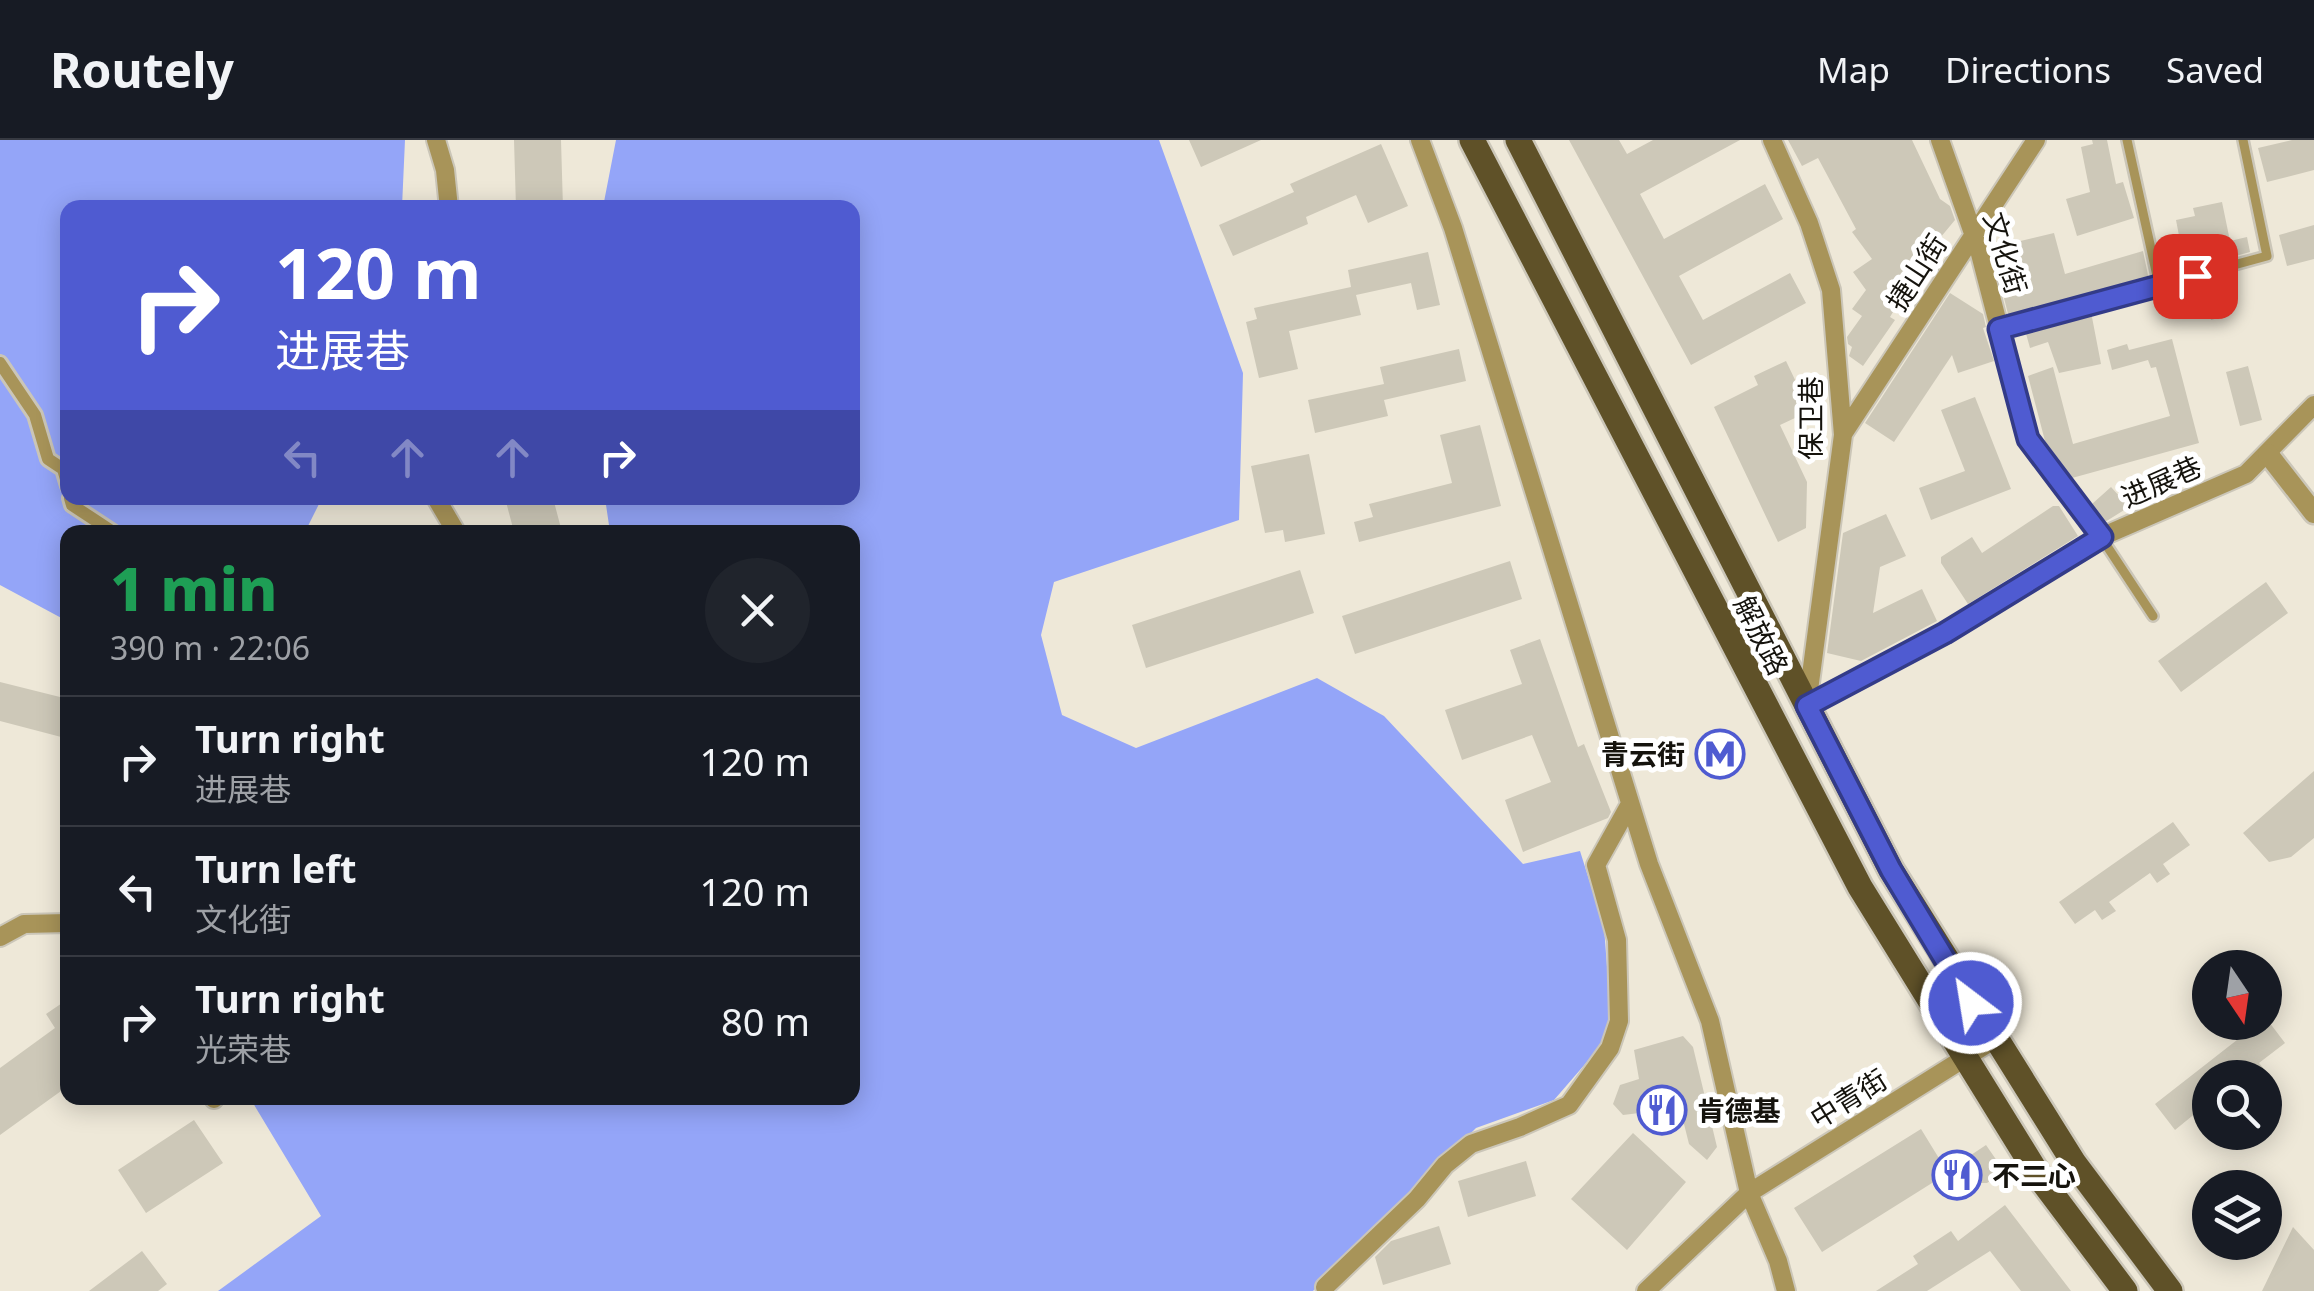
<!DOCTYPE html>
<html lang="en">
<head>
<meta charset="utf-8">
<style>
	:root { --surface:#171b24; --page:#20242c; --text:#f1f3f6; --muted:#9ea1a6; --line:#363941 }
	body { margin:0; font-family:"Noto Sans","Noto Sans SC",sans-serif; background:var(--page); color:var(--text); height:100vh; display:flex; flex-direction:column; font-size:38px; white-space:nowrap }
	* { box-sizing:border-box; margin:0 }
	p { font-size:32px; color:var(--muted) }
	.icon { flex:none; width:55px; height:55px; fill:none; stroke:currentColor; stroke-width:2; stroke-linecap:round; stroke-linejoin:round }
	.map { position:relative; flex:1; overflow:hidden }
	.details { position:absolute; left:60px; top:385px; width:800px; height:580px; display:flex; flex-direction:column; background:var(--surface); border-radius:20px; box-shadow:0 5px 25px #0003 }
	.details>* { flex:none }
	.hud { position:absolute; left:60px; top:60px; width:800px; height:305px; border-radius:20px; box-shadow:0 5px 25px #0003; background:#4f5bd1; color:#fff; overflow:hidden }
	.needle { width:65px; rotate:167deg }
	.fabs { position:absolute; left:2192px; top:810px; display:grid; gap:20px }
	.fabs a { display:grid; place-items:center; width:90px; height:90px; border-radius:50%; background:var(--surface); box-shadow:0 5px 25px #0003; font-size:50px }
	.pin { position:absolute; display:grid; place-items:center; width:85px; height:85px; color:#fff; margin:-42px; border-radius:20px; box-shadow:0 5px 15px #0006 }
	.me { position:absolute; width:110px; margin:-55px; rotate:329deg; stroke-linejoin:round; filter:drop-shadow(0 0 8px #0008) }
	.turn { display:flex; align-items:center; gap:35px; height:210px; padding:0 50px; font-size:45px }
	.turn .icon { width:130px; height:130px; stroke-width:2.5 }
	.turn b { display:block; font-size:70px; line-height:85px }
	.lanes { display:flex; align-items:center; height:95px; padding:0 50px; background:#0003; justify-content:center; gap:50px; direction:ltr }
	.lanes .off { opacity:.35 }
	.round { display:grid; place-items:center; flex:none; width:105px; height:105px; border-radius:52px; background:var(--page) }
	.headline { display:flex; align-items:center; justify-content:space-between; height:170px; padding:0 50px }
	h1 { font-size:60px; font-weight:800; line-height:75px; color:#1e9e55 }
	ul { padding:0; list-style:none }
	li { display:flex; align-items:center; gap:30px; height:130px; padding:0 50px; border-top:2px solid var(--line) }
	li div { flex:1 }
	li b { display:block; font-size:38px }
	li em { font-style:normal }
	header { display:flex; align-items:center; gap:60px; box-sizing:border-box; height:140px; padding:0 50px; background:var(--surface); border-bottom:2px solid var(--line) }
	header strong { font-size:48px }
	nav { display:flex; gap:55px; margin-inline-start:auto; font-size:35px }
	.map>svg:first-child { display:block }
	.forest { fill:#94a5f8 }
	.building { fill:#cdc8b8 }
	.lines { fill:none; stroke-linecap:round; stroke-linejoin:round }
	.service-casing { stroke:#cbc6b8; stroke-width:14 }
	.pedestrian-casing { stroke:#cbc6b8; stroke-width:18 }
	.minor-casing { stroke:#cbc6b8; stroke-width:22 }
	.tertiary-casing { stroke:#cbc6b8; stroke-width:25 }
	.primary-casing { stroke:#cbc6b8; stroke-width:30 }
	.service { stroke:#a89459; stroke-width:9 }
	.pedestrian { stroke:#a89459; stroke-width:12 }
	.minor { stroke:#a89459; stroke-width:18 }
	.tertiary { stroke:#a89459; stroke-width:20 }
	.primary { stroke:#5f5128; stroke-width:25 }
	.route-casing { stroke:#333b88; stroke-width:25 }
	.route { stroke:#4f5bd1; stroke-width:18 }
	.labels { text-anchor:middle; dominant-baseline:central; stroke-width:10; stroke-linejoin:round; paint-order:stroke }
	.street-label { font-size:28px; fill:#15130d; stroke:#fff }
	.poi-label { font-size:28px; font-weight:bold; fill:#15130d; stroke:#fff; text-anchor:start }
</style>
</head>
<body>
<header>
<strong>Routely</strong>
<nav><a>Map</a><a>Directions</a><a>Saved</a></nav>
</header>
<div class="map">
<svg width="2314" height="1151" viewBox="0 0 2314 1151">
	<rect width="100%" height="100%" fill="#eee8d8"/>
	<path class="forest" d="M0 0H405L402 67 68 68V358H322L305 392H68L67 481 0 445Z
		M616 0H1159L1243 233 1239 380 1054 442 1041 495 1062 575 1136 608 1317 538 1384 576 1523 724 1580 711 1604 787 1612 893 1554 960 1476 988 1313 1151H218L321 1076 250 958H852V392H610L605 358H852V68L603 67Z"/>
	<path class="building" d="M514 0H561L563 68H516Z
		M1189 0H1261L1201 27Z
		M1569 0H1619L1627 14 1653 0H1740L1640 54 1664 99 1765 44 1783 79 1679 136 1703 180 1790 133 1806 163 1691 225Z
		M1788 0H1912L1940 59 1950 66 1955 80 1930 110 1890 177 1895 180 1863 226 1849 216 1852 207 1848 204 1847 197 1862 176 1852 169 1866 150 1853 132 1872 119 1852 92 1856 89 1818 18 1802 26Z
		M2092 0H2107L2116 44 2123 42 2134 78 2077 96 2066 59 2090 52 2081 7 2093 4Z
		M2292 0H2314V30L2267 42 2258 8Z
		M1381 4 1408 66 1368 83 1356 55 1306 77 1308 84 1233 116 1219 85 1294 52 1290 44Z
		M2222 62 2230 101 2247 97 2250 112 2192 128 2187 105 2181 106 2176 80 2195 76 2193 68Z
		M2314 85V119L2287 126 2279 95Z
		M2054 93 2065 134 2143 111 2149 140 2009 178 2004 158 2017 155 2016 150 2020 149 2008 104Z
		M1428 112 1440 165 1417 170 1411 143 1356 155 1361 175 1289 191 1298 229 1259 238 1246 182 1257 179 1254 168 1351 147 1348 130Z
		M2230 135 2235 154 2230 155 2233 165 2229 175 2211 180 2201 142Z
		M1950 153 1983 174 1986 187 1983 188 1994 221 1958 233 1952 215 1894 302 1865 283Z
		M2091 172 2101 224 2059 233 2048 202 2030 208 2025 190Z
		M2172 199 2199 303 2072 338 2045 301 2028 236 2053 227 2073 304 2170 276 2156 227 2151 228 2148 220 2112 230 2107 210 2127 204 2129 210Z
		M1459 209 1466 241 1384 260 1388 276 1315 293 1308 260 1384 244 1380 227Z
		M1786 221 1810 271 1780 285 1807 342 1806 388 1778 402 1714 267 1758 245 1754 236Z
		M2248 226 2262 280 2240 286 2226 232Z
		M1975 257 2011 349 1931 380 1919 348 1965 331 1941 270Z
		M1480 285 1501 366 1359 402 1354 382 1373 377 1369 364 1452 343 1440 295Z
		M1309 314 1325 394 1285 402 1283 390 1265 393 1251 326Z
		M2111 347 2129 367 2105 382 2092 364Z
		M505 358H553L562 392H514Z
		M2053 366H2059L2078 396 1968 464 1941 423V417L1972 397 1982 413Z
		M1886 374 1906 416 1880 427 1873 473 1922 449 1937 481 1861 521 1827 513 1843 393Z
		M1510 421 1522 459 1355 514 1342 476Z
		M1300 430 1314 473 1146 528 1132 485Z
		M2266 442 2288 473 2181 552 2158 521Z
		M1540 499 1578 607 1584 604 1611 672 1608 678 1523 712 1505 660 1551 642 1532 595 1462 620 1445 570 1522 544 1510 510Z
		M0 542 68 559 65 598 0 581Z
		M2314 631V698L2291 717 2269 722 2243 693Z
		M2173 682 2190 705 2163 724 2170 734 2157 743 2150 733 2109 762 2116 771 2102 780 2095 770 2075 784 2059 762Z
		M68 859V946L0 995V928L55 888 46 874Z
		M2266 878 2285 903 2259 923 2271 938H2210V988L2197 972 2175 990 2155 964 2260 882H2265Z
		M1683 896 1693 907 1717 1007 1707 1020 1689 1004 1680 968 1623 975 1613 964 1620 945 1639 939 1634 910Z
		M194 980 223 1023 146 1073 118 1030Z
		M1921 989 1948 1033 1822 1112 1794 1068Z
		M1633 993 1686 1042 1627 1110 1571 1059Z
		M1986 1005 2004 1031 1987 1043H1981L1965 1019Z
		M1526 1021 1536 1056 1468 1077 1458 1041Z
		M2005 1065 2071 1151H2021L1990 1111 1927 1151H1876L1918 1124 1913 1116 1951 1091 1958 1101Z
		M1439 1086 1451 1124 1383 1145 1375 1117 1391 1101Z
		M2293 1087 2314 1110V1151H2262Z
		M142 1111 167 1144 158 1151H89Z"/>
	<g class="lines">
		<g class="service-casing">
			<path id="service" d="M2127 0 2159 145
				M1999 189 2267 116 2243 0
				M2101 397 2153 476"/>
		</g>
		<g class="pedestrian-casing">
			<path id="pedestrian" d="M0 223 35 275 48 319 63 329 68 346
				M70 358 72 365 113 392"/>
		</g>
		<g class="minor-casing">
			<path id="minor" d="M436 0 445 30 449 68
				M1420 0 1453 88 1649 724 1710 881 1749 1053 1778 1121 1786 1151
				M1772 0 1809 83 1831 150 1843 295 1807 565
				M1940 0 1979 110 2028 299 2101 397
				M1843 294 2036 0
				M436 358 456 392
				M1807 566 1945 493 2101 397 2246 334 2314 265
				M0 797 24 784 68 783
				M214 958V959
				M1325 1147 1417 1059 1445 1025 1471 1004 1520 987 1569 965 1610 908 1619 881 1617 800 1596 725 1630 664
				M1646 1151 1749 1053 1995 899"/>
		</g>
		<g class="tertiary-casing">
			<path id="tertiary" d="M2268 314 2314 373"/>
		</g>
		<g class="primary-casing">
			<path id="primary" d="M1472 0 1860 747 2040 1038 2125 1151
				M1518 0 1891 730 2074 1023 2170 1151"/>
		</g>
		<use href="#service" class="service"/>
		<use href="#pedestrian" class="pedestrian"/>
		<use href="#minor" class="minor"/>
		<use href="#tertiary" class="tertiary"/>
		<use href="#primary" class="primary"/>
	</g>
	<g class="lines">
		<g class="route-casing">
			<path id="route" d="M1971 863 1891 730 1807 566 1945 493 2102 397 2028 299 1999 189 2195 136"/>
		</g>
		<use href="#route" class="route"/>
	</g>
	<defs>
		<g id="metro-ring" transform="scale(2.5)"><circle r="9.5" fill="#fff" stroke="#4f5bd1" stroke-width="1.5"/><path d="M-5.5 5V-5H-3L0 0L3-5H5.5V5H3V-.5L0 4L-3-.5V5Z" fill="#4f5bd1"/></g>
		<g id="restaurant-ring" transform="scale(2.5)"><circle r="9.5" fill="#fff" stroke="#4f5bd1" stroke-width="1.5"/><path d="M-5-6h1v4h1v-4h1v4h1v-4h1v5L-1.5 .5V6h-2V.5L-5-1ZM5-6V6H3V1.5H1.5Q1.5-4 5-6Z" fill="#4f5bd1"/></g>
	</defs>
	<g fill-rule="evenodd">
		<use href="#metro-ring" x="1720" y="614"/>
		<use href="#restaurant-ring" x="1662" y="970"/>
		<use href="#restaurant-ring" x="1957" y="1035"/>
	</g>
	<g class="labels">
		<g class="street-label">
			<text transform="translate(2006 113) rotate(73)">文化街</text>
			<text transform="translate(1916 132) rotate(-57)">捷山街</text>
			<text transform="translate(1810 278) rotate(-90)">保卫巷</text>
			<text transform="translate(2161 341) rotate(-24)">进展巷</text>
			<text transform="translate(1762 495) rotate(63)">解放路</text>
			<text transform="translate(1848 958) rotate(-32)">中青街</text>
		</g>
		<g class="poi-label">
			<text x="1685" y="614" text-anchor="end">青云街</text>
			<text x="1697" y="970">肯德基</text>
			<text x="1992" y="1035">不二心</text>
		</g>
	</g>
</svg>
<div class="fabs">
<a><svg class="needle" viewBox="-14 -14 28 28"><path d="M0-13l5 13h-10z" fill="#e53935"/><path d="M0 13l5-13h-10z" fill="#9ea1a6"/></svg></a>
<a><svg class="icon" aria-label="search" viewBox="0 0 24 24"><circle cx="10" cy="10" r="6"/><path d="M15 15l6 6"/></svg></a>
<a><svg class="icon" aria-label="layers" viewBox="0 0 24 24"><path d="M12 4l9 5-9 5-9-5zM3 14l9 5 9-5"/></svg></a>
</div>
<div class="pin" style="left:2195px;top:136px;background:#d93025"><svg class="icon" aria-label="arrive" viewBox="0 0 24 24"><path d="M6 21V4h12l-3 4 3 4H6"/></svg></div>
<svg class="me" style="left:1971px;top:863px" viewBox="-20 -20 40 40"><circle r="17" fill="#4f5bd1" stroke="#fff" stroke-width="3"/><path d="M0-11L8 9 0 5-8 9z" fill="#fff"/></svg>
<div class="hud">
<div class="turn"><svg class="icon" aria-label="right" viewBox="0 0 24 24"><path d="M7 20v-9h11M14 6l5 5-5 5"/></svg><div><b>120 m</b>进展巷</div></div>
<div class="lanes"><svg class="icon off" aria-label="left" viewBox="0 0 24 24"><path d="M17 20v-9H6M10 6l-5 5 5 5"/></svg><svg class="icon off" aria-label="ahead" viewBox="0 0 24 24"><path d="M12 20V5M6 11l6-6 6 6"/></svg><svg class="icon off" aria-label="ahead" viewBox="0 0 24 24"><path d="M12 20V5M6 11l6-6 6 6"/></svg><svg class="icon" aria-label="right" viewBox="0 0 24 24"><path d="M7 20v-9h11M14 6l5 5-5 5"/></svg></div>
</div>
<section class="details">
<div class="headline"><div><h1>1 min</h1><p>390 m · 22:06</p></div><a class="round"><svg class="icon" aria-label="close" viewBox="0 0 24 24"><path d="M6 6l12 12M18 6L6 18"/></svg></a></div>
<ul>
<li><svg class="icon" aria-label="right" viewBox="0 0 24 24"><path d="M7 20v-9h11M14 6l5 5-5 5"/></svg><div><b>Turn right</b><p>进展巷</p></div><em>120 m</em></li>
<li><svg class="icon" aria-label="left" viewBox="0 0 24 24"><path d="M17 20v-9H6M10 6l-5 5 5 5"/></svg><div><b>Turn left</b><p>文化街</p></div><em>120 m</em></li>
<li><svg class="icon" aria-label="right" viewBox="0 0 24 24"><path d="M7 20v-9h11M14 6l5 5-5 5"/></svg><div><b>Turn right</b><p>光荣巷</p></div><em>80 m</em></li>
</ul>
</section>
</div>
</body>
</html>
